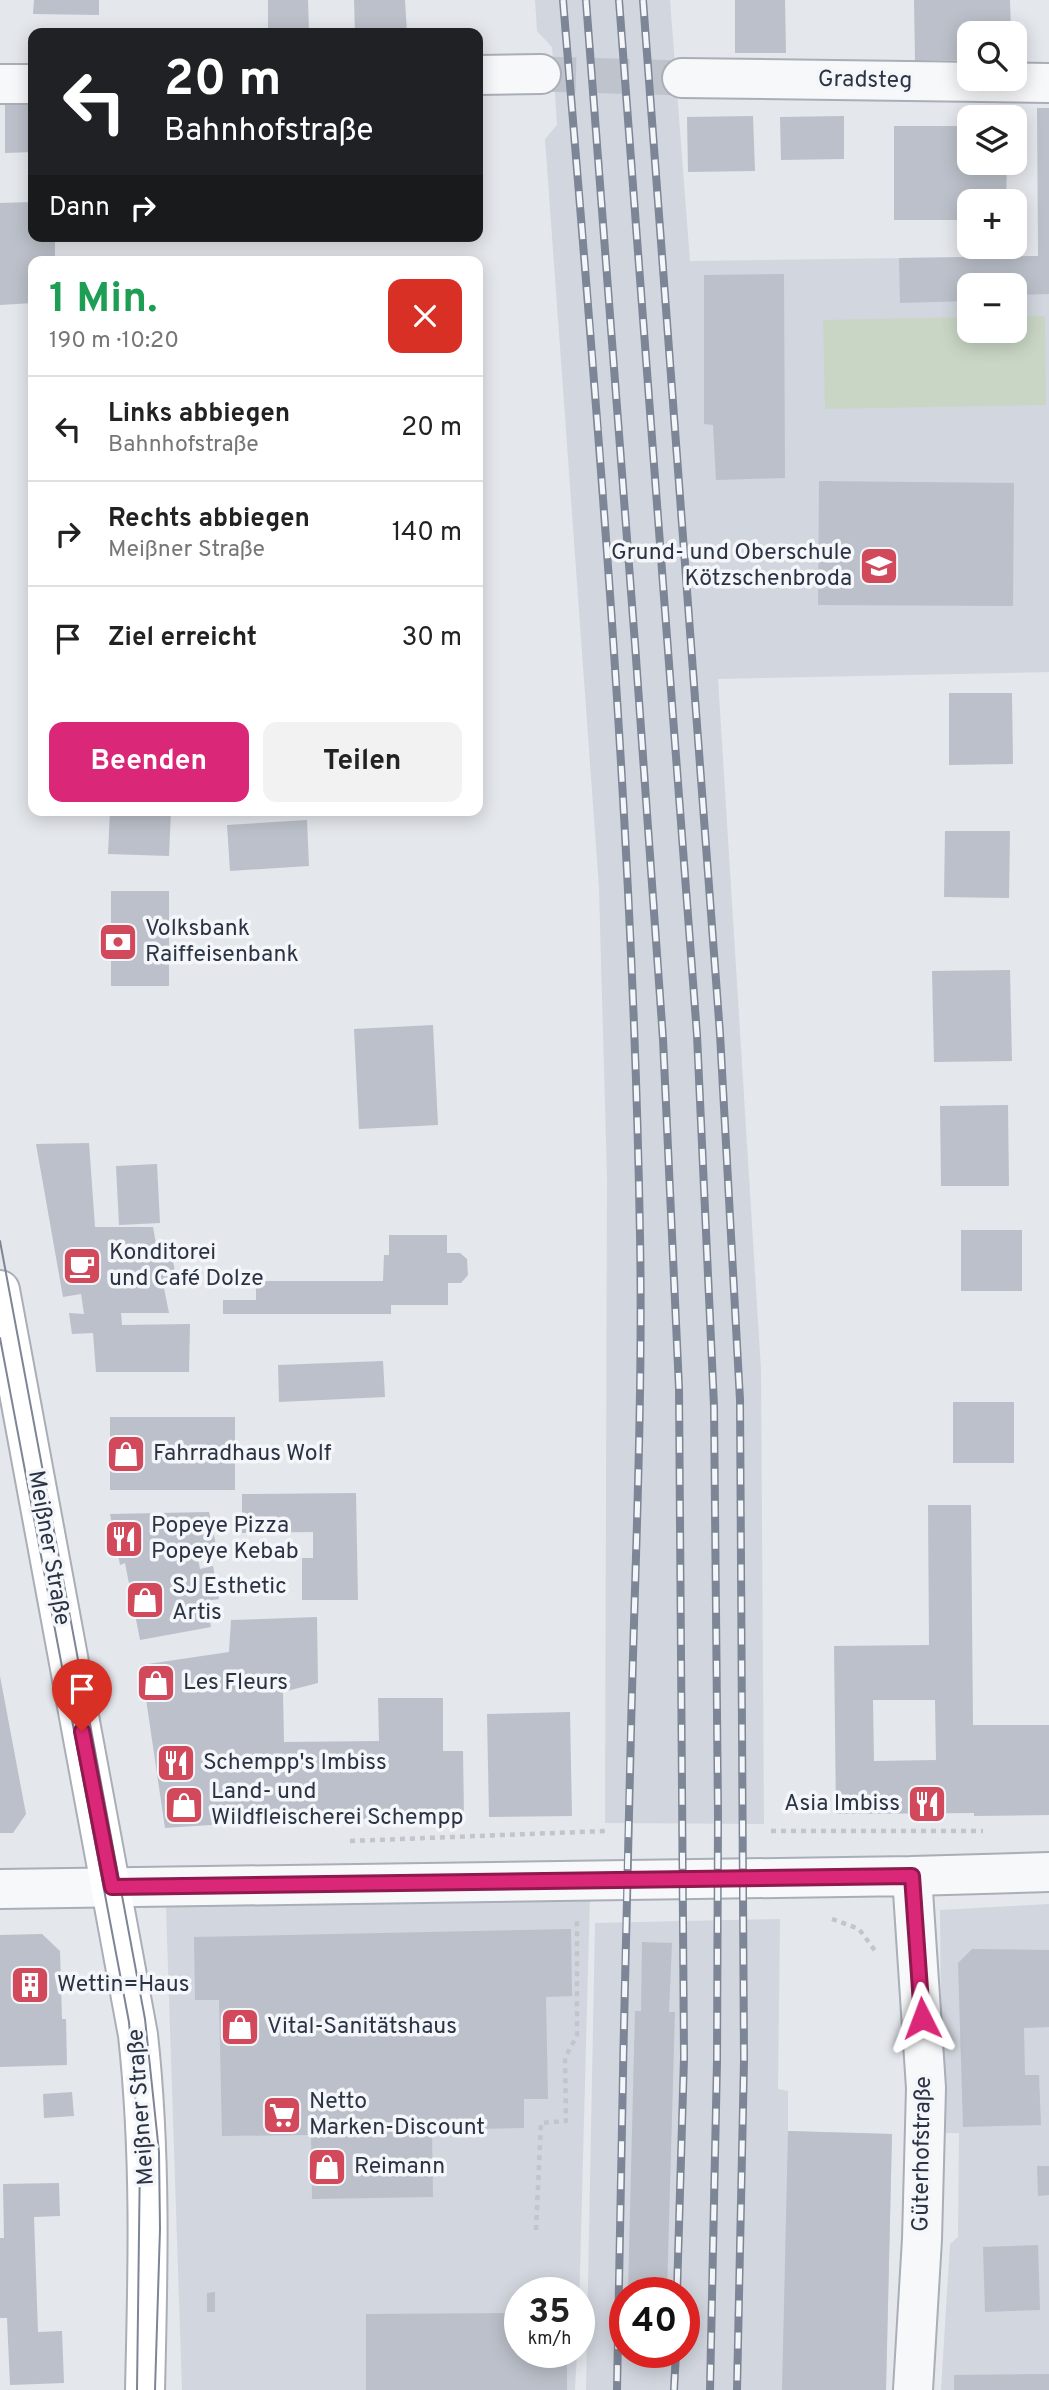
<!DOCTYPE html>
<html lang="de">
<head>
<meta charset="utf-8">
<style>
	:root { --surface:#fff; --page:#f2f2f2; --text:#222; --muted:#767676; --line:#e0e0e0; --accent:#db2777 }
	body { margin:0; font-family:Overpass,sans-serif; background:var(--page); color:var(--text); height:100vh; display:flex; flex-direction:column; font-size:26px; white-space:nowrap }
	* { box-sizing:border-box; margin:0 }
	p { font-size:23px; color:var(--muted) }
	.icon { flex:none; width:38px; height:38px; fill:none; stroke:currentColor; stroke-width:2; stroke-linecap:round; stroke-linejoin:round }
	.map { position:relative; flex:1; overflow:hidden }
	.sheet { position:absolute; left:28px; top:256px; width:455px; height:560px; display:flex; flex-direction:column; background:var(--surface); border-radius:14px; box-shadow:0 4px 18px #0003 }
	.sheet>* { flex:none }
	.guide { position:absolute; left:28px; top:28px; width:455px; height:214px; border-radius:14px; box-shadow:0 4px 18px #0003; background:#202124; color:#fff; overflow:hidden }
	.controls { position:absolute; left:957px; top:21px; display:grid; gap:14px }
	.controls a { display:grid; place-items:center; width:70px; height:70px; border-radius:14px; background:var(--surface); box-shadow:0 4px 18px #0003; font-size:35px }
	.speed { position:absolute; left:504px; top:2277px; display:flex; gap:14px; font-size:35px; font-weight:700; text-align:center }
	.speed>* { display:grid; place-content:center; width:91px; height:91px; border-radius:50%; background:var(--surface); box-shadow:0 4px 18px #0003; line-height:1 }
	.speed small { font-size:18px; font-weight:400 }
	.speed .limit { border:10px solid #d22; background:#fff; color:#111 }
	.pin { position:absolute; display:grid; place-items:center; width:60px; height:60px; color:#fff; margin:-72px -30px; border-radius:50% 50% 50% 0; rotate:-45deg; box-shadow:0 0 7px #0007 }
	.pin .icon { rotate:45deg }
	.me { position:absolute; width:77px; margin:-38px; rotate:357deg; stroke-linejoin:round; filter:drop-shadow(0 0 5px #0008) }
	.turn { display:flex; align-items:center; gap:24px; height:147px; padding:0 21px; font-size:32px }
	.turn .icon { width:91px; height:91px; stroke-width:2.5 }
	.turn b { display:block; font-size:49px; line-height:60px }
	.then { display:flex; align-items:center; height:66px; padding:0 21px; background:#0003; gap:14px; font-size:26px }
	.round { display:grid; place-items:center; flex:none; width:74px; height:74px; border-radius:14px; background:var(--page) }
	.headline { display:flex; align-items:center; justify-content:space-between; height:119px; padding:0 21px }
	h1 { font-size:42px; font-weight:700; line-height:52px; color:#1e9e55 }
	.primary-button { display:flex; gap:14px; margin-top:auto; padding:14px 21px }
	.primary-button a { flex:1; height:80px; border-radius:14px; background:var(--accent); color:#fff; font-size:28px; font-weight:700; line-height:80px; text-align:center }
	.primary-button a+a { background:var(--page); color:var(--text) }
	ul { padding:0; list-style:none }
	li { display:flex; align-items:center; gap:21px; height:105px; padding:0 21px; border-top:2px solid var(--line) }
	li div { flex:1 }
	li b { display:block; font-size:26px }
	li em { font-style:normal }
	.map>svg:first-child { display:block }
	.built { fill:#d2d6de; fill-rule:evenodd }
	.green { fill:#c9d6c5 }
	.building { fill:#bbc0ca; fill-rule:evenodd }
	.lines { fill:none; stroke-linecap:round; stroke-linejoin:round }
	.pedestrian-tunnel { stroke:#bfc3cb; stroke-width:35; stroke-dasharray:35 18; stroke-linecap:butt }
	.minor-casing { stroke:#a9aeb7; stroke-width:42 }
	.tertiary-casing { stroke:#a9aeb7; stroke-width:42 }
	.secondary-casing { stroke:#a9aeb7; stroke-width:42 }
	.path { stroke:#c2c5cb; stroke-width:4.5; stroke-dasharray:5 5; stroke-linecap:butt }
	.minor { stroke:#f7f8fa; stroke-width:38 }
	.tertiary { stroke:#f7f8fa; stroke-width:38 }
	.secondary { stroke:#fff; stroke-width:38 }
	.tram { stroke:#7d8696; stroke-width:2 }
	.rail-casing { stroke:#7d8696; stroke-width:8 }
	.rail { stroke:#f4f6f9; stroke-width:5; stroke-dasharray:16; stroke-linecap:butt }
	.route-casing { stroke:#8e194d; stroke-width:18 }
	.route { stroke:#db2777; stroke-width:12 }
	.labels { text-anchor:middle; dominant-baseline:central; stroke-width:7; stroke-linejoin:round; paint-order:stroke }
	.street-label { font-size:23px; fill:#2b3445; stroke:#f4f6f9 }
	.poi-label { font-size:23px; fill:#2b3445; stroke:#f4f6f9; text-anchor:start }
</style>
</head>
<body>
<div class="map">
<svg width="1049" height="2390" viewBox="0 0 1049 2390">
	<rect width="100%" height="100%" fill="#e4e7ec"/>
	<path class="built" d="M535 0H670L690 261 1049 256V672L718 679 761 1369 764 1824 605 1823 607 1177 599 888 545 139 557 125 552 47 537 31ZM970 285H1015V331H970Z
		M590 1894 579 2308V2292H520V2352H577L575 2390H182L166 1907Z
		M1049 1904V2390H941L950 2244 958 2237 959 2133H942L940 1910Z
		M780 1919 778 2089 788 2091V2131L892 2134 886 2390H586L595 1923ZM625 2292H684V2352H625Z"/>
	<path class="green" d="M1045 316 1046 405 825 409 823 320 969 317 970 331H1015V317Z"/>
	<path class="building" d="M34 0H99V15L33 14Z
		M268 0H308L309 33H268Z
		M354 0H405L407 33H355Z
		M735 0H785L786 53H735Z
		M914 0H1010L1011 33H970V60L915 61Z
		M5 101H33V152L5 153Z
		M1037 108H1049V294L1015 295V285H970V301L900 303 899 258 1038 256Z
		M753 116 755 171 688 172 687 117Z
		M844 116V159L781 160 780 117Z
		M894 126H970V163H1007L1006 201H970V220H894Z
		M33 202V236H55V261H33V303L0 305V203Z
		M784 274 785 478 716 480 713 425 704 424V275Z
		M819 481 1014 483 1013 606 818 605Z
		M949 693H1012L1013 764 949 765Z
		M110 810H171L169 856 108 854Z
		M307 820 309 866 230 871 227 825Z
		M945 831H1010L1009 898 944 897Z
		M111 891H169V986H111Z
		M1010 970 1012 1061 934 1062 932 971Z
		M433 1025 438 1125 359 1129 354 1029Z
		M1008 1105 1009 1186H941L940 1106Z
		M89 1143 95 1227H153L157 1249 170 1246 177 1281 163 1283 169 1313H121L122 1325 190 1324 189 1372H96L93 1333 72 1334 69 1313 84 1314 81 1294 63 1297 36 1144Z
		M157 1164 160 1223 119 1225 116 1166Z
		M961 1230H1022V1291H961Z
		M389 1235H447V1253H460L467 1259 468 1275 461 1283H448V1305H391V1314H223V1300H256V1281H383L384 1255H389Z
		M383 1361 385 1397 279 1402 278 1365Z
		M953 1402H1014V1463H953Z
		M110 1417H235V1490H110Z
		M356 1493 358 1600H302V1558H313V1532L242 1533V1494Z
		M928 1505H971L973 1725H1049V1815L974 1816V1813L836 1814 834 1646 929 1645ZM873 1700H935L936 1760 874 1761Z
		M209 1512 217 1550 197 1554 200 1569 213 1566 219 1599 206 1601 211 1627 140 1640 125 1563 120 1565 110 1514Z
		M317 1617 318 1683 283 1692 284 1742 379 1741 378 1698H443V1751H463L464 1818 285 1820 165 1828 141 1665 229 1652 231 1620Z
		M0 1676 26 1814 13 1833H0Z
		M570 1712 572 1816 489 1817 487 1714Z
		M571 1929 572 1996 546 1997 548 2099H524V2128L432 2130 433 2197 312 2199 311 2135 222 2136 219 2000H195L194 1937Z
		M42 1934 60 1951 62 2019H66L67 2065 0 2067V1935Z
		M642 1942 672 1943 669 2012H675L667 2292H628L635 2011H641Z
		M972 1949 1049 1950V2027L1024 2028 1025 2075H1039L1041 2125 963 2127 958 1963Z
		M72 2092 74 2116 44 2118 43 2094Z
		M788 2131 892 2134 886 2390H782Z
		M1037 2166H1049V2195L1038 2196Z
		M59 2183 60 2216 34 2217 38 2332 62 2331 64 2383 10 2385 7 2318H0V2238H4L3 2184Z
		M1038 2245 1040 2310 985 2312 983 2247Z
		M215 2292V2312H207V2293Z
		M520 2313V2352H567V2390H366V2314Z
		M1049 2374V2390H954V2375Z"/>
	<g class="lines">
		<path class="pedestrian-tunnel" d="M541 74 682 78"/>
		<g class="minor-casing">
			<path id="minor" d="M478 75 541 74
				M682 78 1049 83
				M0 84H33"/>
		</g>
		<g class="tertiary-casing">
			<path id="tertiary" d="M912 1876 926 2088 922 2239 913 2390
				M0 1889 912 1876 1049 1872"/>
		</g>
		<g class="secondary-casing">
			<path id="secondary" d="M0 1290 138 2035C151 2153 148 2271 145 2390"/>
		</g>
		<path class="path" d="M771 1831H983
			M350 1841 605 1831
			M832 1919 859 1929 876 1952
			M536 2230 541 2123 566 2121 565 2058 577 2035V1920"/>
		<use href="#minor" class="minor"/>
		<use href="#tertiary" class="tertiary"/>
		<use href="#secondary" class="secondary"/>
		<path class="tram" d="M0 1241 145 2019 159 2152 160 2229 155 2390
			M0 1338 129 2022 140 2156 137 2390"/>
		<g class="rail-casing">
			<path id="rail" d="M563 0C597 411 633 823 640 1236 643 1400 635 1565 631 1729 625 1949 621 2170 617 2390
				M586 0 635 644 663 1039 679 1388 684 2058 677 2292
				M619 0 697 1035 714 1406 718 1816 717 2061 710 2390
				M643 0 720 1034 740 1400 744 2060 737 2390
				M674 2390 676 2352"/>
		</g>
		<use href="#rail" class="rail"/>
	</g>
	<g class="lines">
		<g class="route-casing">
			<path id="route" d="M82 1731 112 1887 912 1876 922 2018"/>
		</g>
		<use href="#route" class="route"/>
	</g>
	<defs>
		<g id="school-square" transform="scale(2.0125)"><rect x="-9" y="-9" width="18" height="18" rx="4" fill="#d1495b" stroke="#f4f6f9"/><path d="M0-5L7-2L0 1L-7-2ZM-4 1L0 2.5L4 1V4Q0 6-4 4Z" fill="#fff"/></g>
		<g id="bank-square" transform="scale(2.0125)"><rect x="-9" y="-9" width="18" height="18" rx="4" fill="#d1495b" stroke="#f4f6f9"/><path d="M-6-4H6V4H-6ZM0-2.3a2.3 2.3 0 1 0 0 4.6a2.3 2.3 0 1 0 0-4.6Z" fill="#fff"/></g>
		<g id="cafe-square" transform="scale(2.0125)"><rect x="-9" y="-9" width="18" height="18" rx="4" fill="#d1495b" stroke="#f4f6f9"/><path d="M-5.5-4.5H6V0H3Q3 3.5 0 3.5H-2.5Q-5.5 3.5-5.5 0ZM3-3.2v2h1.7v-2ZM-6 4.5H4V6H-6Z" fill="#fff"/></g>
		<g id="shop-square" transform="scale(2.0125)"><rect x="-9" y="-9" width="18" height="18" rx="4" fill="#d1495b" stroke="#f4f6f9"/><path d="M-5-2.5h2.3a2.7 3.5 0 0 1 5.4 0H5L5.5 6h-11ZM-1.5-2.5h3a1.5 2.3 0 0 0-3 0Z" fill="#fff"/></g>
		<g id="restaurant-square" transform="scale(2.0125)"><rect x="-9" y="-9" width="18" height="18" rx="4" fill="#d1495b" stroke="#f4f6f9"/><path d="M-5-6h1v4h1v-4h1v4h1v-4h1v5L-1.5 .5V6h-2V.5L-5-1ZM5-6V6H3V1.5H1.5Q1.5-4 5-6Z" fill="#fff"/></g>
		<g id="building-square" transform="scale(2.0125)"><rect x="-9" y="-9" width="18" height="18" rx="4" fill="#d1495b" stroke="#f4f6f9"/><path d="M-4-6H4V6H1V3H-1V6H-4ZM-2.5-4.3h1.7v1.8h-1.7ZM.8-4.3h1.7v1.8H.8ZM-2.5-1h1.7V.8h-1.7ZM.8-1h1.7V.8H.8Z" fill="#fff"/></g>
		<g id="supermarket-square" transform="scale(2.0125)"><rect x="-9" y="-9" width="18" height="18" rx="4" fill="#d1495b" stroke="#f4f6f9"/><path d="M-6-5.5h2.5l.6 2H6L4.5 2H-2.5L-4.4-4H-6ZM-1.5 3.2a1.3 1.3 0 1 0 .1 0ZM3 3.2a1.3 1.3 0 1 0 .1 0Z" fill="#fff"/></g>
	</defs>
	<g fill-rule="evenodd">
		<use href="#school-square" x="879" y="566"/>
		<use href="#bank-square" x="118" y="942"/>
		<use href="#cafe-square" x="82" y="1266"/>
		<use href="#shop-square" x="126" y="1454"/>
		<use href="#restaurant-square" x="124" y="1539"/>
		<use href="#shop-square" x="145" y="1600"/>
		<use href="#shop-square" x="156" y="1683"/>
		<use href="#restaurant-square" x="176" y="1763"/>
		<use href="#restaurant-square" x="927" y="1804"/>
		<use href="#shop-square" x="184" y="1805"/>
		<use href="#building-square" x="30" y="1985"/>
		<use href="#shop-square" x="240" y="2027"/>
		<use href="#supermarket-square" x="282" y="2115"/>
		<use href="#shop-square" x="327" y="2167"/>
	</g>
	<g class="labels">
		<g class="street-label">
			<text transform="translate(865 81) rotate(1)">Gradsteg</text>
			<text transform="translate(48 1548) rotate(80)">Meißner Straße</text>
			<text transform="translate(142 2107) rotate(-94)">Meißner Straße</text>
			<text transform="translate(923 2154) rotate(-89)">Güterhofstraße</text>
		</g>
		<g class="poi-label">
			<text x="852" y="553" text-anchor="end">Grund- und Oberschule<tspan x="852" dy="26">Kötzschenbroda</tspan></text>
			<text x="145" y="929">Volksbank<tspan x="145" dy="26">Raiffeisenbank</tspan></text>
			<text x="109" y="1253">Konditorei<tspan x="109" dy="26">und Café Dolze</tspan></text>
			<text x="153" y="1454">Fahrradhaus Wolf</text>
			<text x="151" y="1526">Popeye Pizza<tspan x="151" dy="26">Popeye Kebab</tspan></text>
			<text x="172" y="1587">SJ Esthetic<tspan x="172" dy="26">Artis</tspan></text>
			<text x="183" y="1683">Les Fleurs</text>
			<text x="203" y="1763">Schempp's Imbiss</text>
			<text x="211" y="1792">Land- und<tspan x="211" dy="26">Wildfleischerei Schempp</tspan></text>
			<text x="900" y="1804" text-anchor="end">Asia Imbiss</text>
			<text x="57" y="1985">Wettin=Haus</text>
			<text x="267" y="2027">Vital-Sanitätshaus</text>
			<text x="309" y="2102">Netto<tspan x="309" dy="26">Marken-Discount</tspan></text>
			<text x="354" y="2167">Reimann</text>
		</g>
	</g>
</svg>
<div class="controls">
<a><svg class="icon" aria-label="search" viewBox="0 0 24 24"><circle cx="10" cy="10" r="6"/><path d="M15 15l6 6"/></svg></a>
<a><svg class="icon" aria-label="layers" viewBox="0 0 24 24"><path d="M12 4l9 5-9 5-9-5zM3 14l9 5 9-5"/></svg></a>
<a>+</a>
<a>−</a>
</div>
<div class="speed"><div>35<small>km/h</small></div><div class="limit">40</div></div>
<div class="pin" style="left:82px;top:1731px;background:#d93025"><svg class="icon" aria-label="arrive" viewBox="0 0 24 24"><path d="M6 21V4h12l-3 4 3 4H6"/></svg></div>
<svg class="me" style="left:922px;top:2018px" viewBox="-20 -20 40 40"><path d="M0-17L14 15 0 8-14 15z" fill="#db2777" stroke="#fff" stroke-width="4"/></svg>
<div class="guide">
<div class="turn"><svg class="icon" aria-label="left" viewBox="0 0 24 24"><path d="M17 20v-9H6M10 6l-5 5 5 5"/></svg><div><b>20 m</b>Bahnhofstraße</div></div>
<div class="then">Dann<svg class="icon" aria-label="right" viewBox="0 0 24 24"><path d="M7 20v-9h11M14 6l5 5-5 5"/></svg></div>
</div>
<section class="sheet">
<div class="headline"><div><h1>1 Min.</h1><p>190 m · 10:20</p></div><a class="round" style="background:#d93025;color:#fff"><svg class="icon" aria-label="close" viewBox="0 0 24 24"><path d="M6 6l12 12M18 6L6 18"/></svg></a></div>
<ul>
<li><svg class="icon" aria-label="left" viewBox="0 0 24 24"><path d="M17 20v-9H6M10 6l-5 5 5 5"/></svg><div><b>Links abbiegen</b><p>Bahnhofstraße</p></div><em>20 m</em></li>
<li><svg class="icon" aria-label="right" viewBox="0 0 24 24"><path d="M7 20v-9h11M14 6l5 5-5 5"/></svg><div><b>Rechts abbiegen</b><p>Meißner Straße</p></div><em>140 m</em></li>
<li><svg class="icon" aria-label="arrive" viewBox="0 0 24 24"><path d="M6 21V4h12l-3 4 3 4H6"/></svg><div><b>Ziel erreicht</b></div><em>30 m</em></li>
</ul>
<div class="primary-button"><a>Beenden</a><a>Teilen</a></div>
</section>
</div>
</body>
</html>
